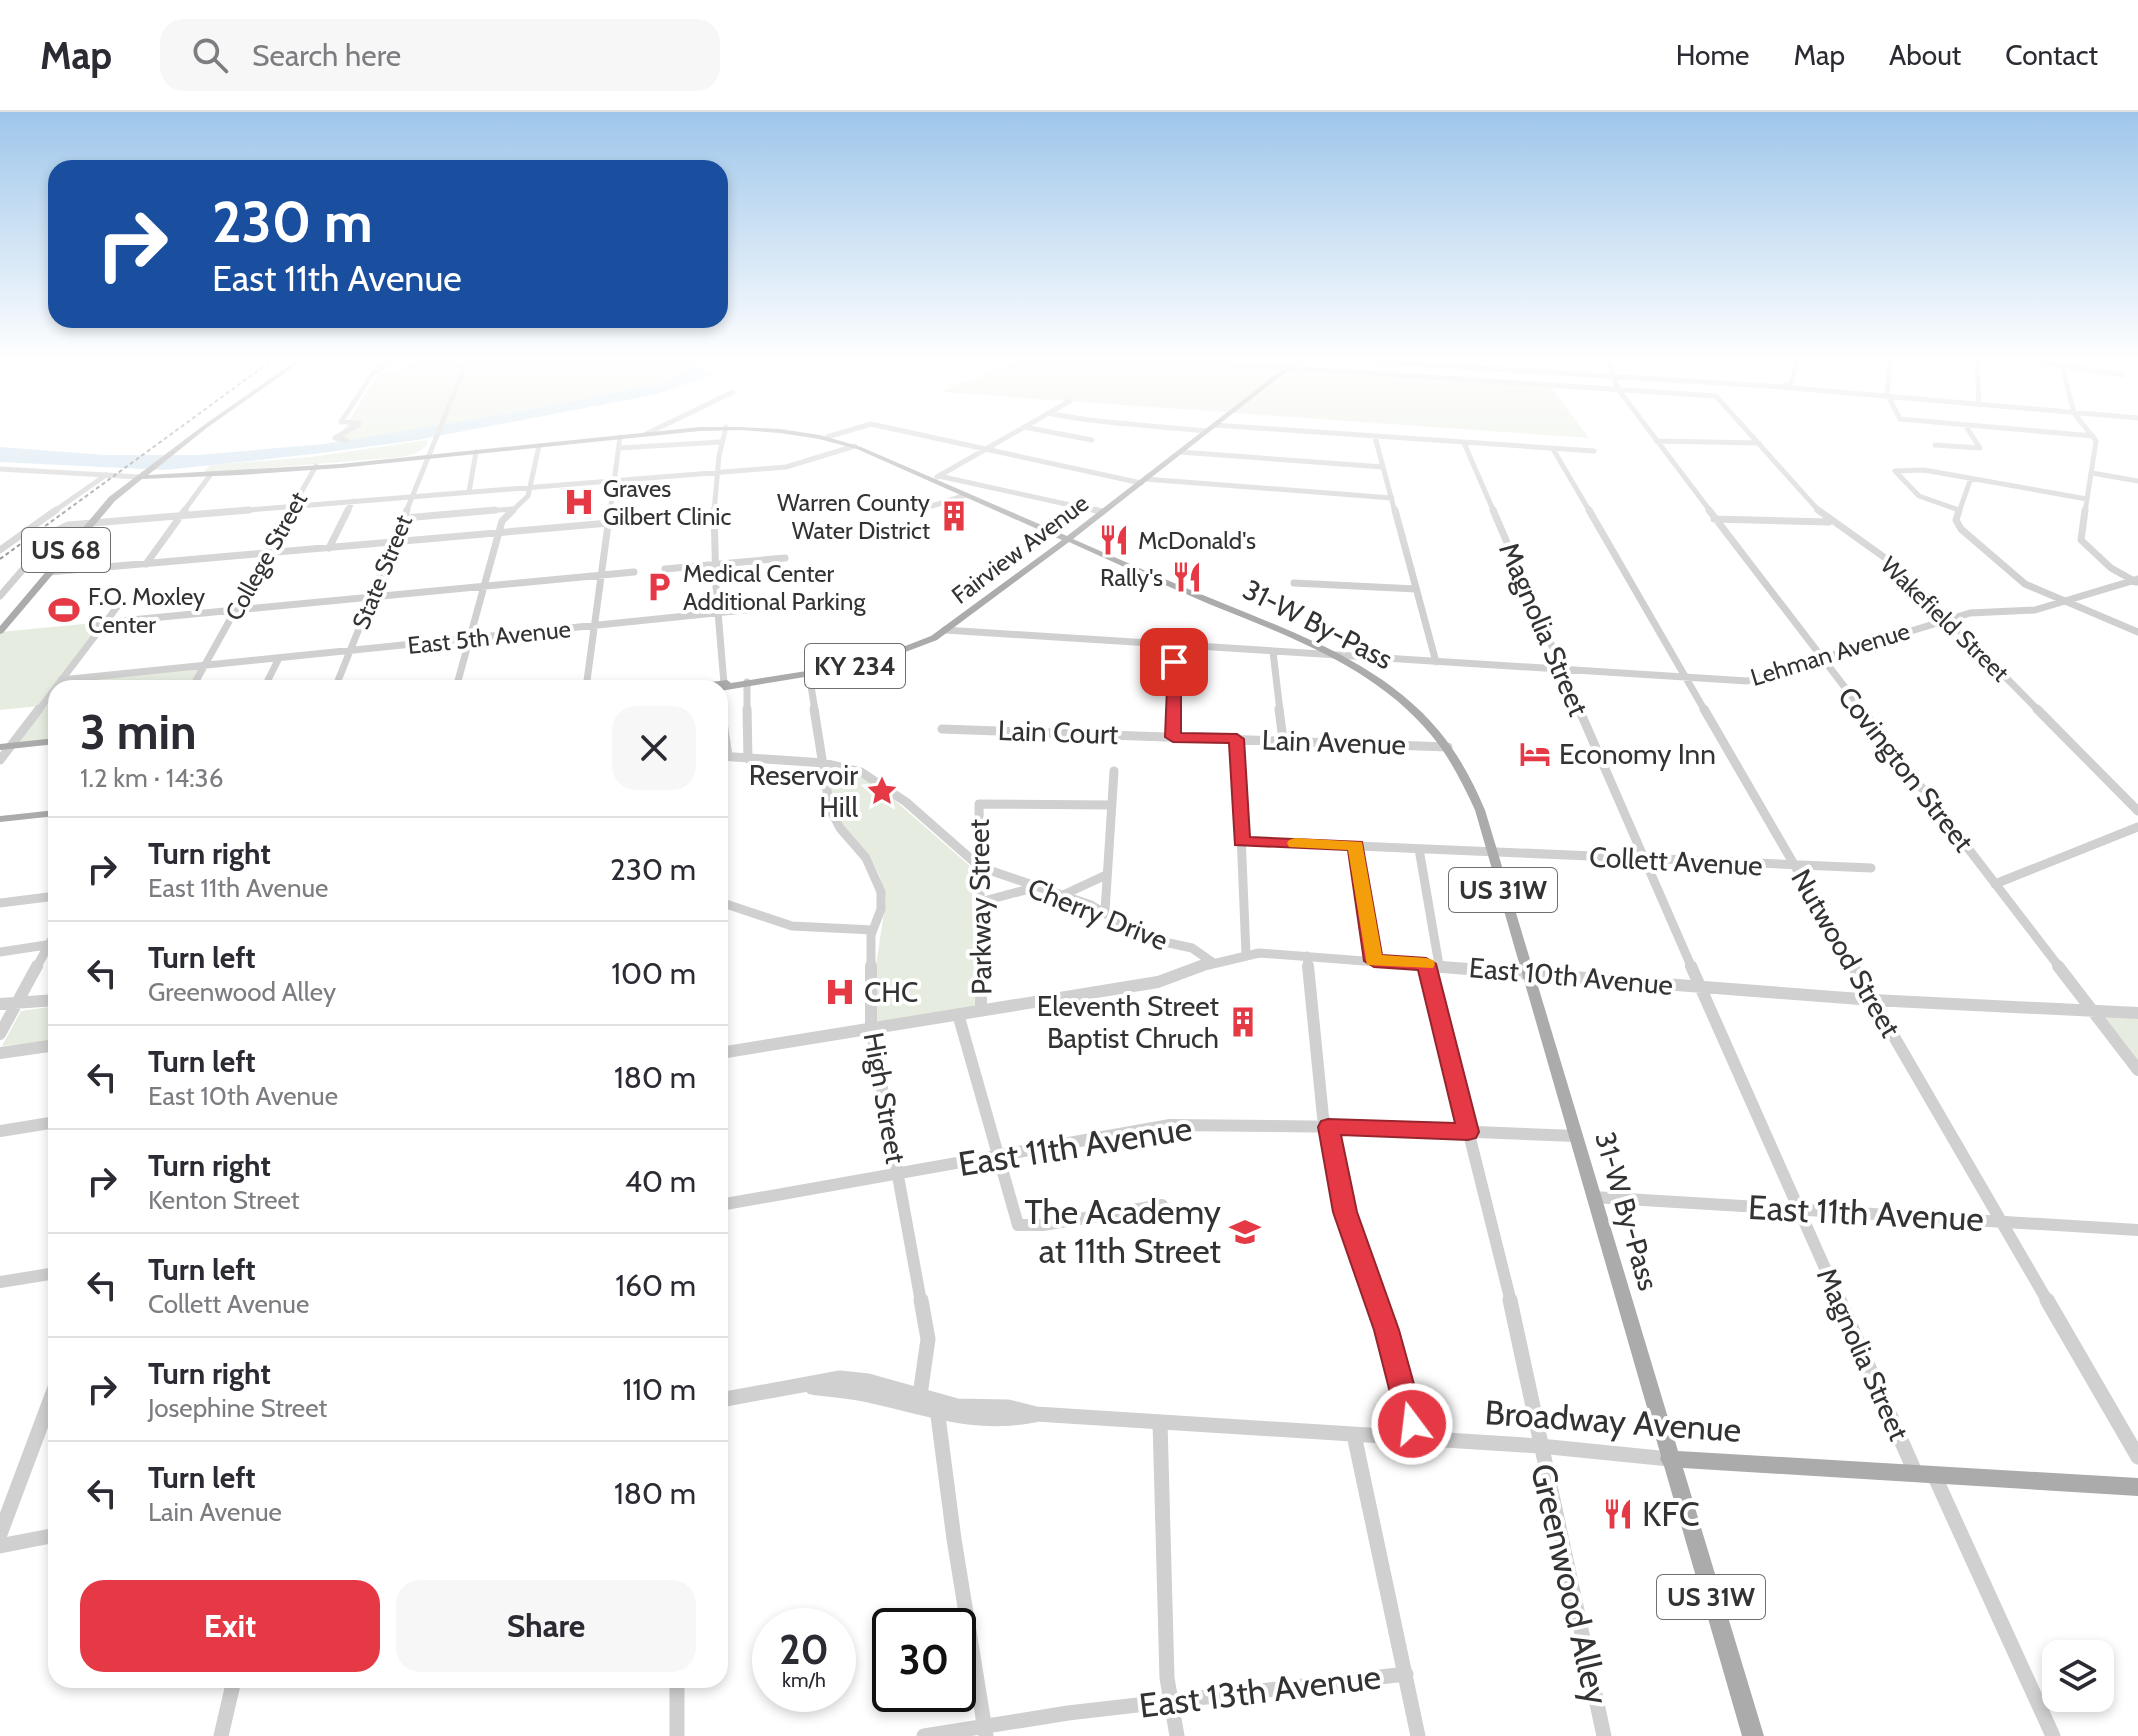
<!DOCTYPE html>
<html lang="en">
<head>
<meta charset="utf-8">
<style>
	:root { --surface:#fff; --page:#f7f7f7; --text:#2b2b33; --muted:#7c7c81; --line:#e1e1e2; --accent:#e63946 }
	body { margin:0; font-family:Cabin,sans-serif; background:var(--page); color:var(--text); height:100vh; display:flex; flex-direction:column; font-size:30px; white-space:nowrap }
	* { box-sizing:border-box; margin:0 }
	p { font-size:26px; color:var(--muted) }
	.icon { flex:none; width:44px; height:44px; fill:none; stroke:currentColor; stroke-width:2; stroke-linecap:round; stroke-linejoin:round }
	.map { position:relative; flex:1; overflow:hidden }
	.panel { position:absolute; left:48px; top:568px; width:680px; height:1008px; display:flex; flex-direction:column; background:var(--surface); border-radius:24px; box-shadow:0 4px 12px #0003 }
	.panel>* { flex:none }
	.banner { position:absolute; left:48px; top:48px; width:680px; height:168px; border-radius:24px; box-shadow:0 4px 12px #0003; background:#1a4fa0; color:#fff; overflow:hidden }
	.tools { position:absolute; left:2042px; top:1528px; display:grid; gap:16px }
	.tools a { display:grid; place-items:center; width:72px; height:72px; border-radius:16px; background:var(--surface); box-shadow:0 4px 12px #0003; font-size:40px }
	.speed { position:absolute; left:752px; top:1496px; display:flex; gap:16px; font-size:40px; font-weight:700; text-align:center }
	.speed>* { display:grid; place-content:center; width:104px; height:104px; border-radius:50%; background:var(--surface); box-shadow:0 4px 12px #0003; line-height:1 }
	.speed small { font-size:20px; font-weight:400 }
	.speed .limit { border:4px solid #111; border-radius:12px; background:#fff; color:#111 }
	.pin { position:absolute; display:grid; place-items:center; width:68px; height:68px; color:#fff; margin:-34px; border-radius:16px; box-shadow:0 4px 12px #0006 }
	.me { position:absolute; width:88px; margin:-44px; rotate:345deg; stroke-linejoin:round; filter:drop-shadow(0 0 6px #0008) }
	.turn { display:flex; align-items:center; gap:28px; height:168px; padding:0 32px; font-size:36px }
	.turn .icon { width:104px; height:104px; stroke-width:2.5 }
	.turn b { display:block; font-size:56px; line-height:68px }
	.round { display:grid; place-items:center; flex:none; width:84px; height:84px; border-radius:24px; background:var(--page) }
	.headline { display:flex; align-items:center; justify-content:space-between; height:136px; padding:0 32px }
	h1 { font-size:48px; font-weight:700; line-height:60px }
	.primary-button { display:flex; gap:16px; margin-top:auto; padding:16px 32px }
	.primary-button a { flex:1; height:92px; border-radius:24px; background:var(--accent); color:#fff; font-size:32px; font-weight:700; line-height:92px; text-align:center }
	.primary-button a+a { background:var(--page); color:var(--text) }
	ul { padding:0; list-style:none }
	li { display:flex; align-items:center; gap:24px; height:104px; padding:0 32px; border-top:2px solid var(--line) }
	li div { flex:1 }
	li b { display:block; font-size:30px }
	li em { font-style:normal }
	header { display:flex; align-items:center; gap:48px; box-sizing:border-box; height:112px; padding:0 40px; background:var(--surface); border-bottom:2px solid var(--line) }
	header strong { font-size:38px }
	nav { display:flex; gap:44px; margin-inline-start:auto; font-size:28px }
	.search { width:560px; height:72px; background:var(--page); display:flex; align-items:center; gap:20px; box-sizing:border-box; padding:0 28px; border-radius:24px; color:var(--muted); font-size:30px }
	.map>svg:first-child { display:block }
	.green { fill:#e6ecdf }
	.water { fill:#cfe2ee }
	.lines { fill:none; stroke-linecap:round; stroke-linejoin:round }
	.river { fill:#cfe2ee; fill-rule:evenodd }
	.minor-far4 { stroke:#d0d0d0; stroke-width:5 }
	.minor-far3 { stroke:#d0d0d0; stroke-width:7 }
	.minor-far2 { stroke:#d0d0d0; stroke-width:9 }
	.minor-far1 { stroke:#d0d0d0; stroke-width:12 }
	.minor { stroke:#d0d0d0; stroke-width:15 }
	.major { fill:#ababab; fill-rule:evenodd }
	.rail { stroke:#888; stroke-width:2; stroke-dasharray:4 3; stroke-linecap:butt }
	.route { fill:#e63946; stroke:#96252e; stroke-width:2 }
	.slow { fill:#f59e0b }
	.labels { text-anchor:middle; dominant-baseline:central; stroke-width:8; stroke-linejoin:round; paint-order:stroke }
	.far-poi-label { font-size:24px; fill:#333; stroke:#fff; text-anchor:start }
	.far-street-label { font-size:24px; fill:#333; stroke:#fff }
	.shield { fill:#fff; stroke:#707070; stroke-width:2 }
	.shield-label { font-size:26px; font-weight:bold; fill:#333 }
	.street-label { font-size:28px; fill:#333; stroke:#fff }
	.poi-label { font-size:28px; fill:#333; stroke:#fff; text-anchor:start }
	.near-street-label { font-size:34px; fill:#333; stroke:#fff }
	.near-poi-label { font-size:34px; fill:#333; stroke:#fff; text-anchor:end }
</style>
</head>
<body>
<header>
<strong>Map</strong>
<div class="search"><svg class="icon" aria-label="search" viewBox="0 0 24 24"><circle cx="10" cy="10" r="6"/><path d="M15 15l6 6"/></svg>Search here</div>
<nav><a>Home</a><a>Map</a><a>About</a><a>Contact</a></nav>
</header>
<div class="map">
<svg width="2138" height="1624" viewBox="0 0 2138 1624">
	<rect width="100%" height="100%" fill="#fff"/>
	<path class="green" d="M422 247H701L691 259 663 271 523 299 336 330 379 260 402 259 409 251Z
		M1021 247H1138L1246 254 1162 247H1308L1289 256 1550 274 1589 326 940 280Z
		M427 328V334L414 342 401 345 203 361 210 353 311 345Z
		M104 510 61 567 206 554 193 576H56V629L9 634 39 594 0 598V520Z
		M829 655 859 664 891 685 971 755 976 894 879 910 877 908 875 860 886 787 880 765 870 744 839 709 832 691Z
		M56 894V928L2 934 21 899Z
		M2138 901V957L2096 902Z"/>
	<path class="water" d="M693 256 718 261 653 283 417 328 313 342 165 358 0 350V335L105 343H197L324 332 523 299 663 271Z"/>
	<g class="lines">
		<path class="river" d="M705 247H711C705 258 695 268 683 268V266L699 256Z"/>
		<path class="minor-far4" d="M361 247H391
			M1155 247 1716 284 1820 400
			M1333 247 1768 274 2138 306
			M1608 247 1618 277 1711 400
			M1671 247H1713
			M1890 247 1887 282 1900 307 2093 324
			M1977 247 1979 293
			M2020 247 2123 263
			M2065 247 2062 253 2074 301 2096 329 2085 400
			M1783 274 1791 271 1798 247
			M1048 301C1100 312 1153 313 1206 319
			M342 309 359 312 335 326 346 328
			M341 310 373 261 398 247
			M1214 313 1594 339
			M1024 315 1092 328
			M646 322 733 280
			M827 325 871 312 1141 371
			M1375 325 1395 400
			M1656 329 1759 331
			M1464 331 1494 400
			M1935 333 1980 336 1965 313
			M619 336 720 330
			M1553 337 1590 400
			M1180 340 1383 355
			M0 357 140 365
			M2092 361 2138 369
			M939 364 1102 400
			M937 365 1070 289
			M1145 367 1392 386
			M469 380 476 340
			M932 394 966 383
			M1959 398 1919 384 1895 359 1924 358 2087 387
			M53 400 106 363
			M183 400 211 362
			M224 400 786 355 855 334
			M290 400 316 354
			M347 400 353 389
			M406 400 468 247
			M472 400 512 397
			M511 400 528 384 539 334
			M610 400 620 325
			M714 400 719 344 726 315
			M1959 400 1971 366"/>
		<path class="minor-far3" d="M714 398 716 476 724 572
			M1095 398 1102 400
			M1395 398 1436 550
			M1493 398 1580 599
			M1589 398 1705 599
			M1709 398 1863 599
			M1818 398 1895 453 2039 599
			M1959 398 1956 408 1961 417 2025 472 2138 520
			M2085 398 2081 428 2111 456 2136 470
			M405 406 495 398
			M1714 407 1829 410
			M329 436 348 398
			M0 438 56 398
			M146 452 185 398
			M665 457 785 446
			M49 460 609 411
			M1294 471 1416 477
			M0 484 56 419 68 413 249 398
			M89 512 634 460
			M945 518 1747 569 1970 501 2035 498 2138 467
			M1273 540 1280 599
			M809 561 815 599
			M61 568 773 495
			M747 570V599
			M192 576 291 398
			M264 576 279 546
			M335 576 407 398
			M456 576 502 409 513 398
			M586 576 610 398
			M720 589 721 599
			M38 599 120 491
			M1174 599 1175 534"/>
		<path class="minor-far2" d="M721 597 728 644
			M747 597 748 647
			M814 597 830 697 840 716 866 746 881 780V797L871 823V856
			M1279 597 1283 628
			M1579 597 1692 856
			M1704 597 1854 856
			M1861 597 2060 856
			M2037 597 2138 699
			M942 617 1448 635
			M1173 625 1174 597
			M1237 627 1246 842
			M720 644 824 651 861 660 906 690 980 755 1091 793 1146 826 1192 836 1212 850
			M0 648 39 597
			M1241 729 1871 756
			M1356 734 1374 849
			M1419 737 1439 853
			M1995 772 2138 715
			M1063 783 1106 763
			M720 790 792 814 873 818
			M980 790 1033 776
			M0 791 56 784
			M1105 799 1114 659
			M0 840 53 832
			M1307 844 1308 856
			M1426 852 1427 856
			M36 856 56 820
			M981 856 979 692 1111 693
			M1196 856 1259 841 1455 856"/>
		<path class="minor-far1" d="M871 854V916L921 1190
			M981 854V898
			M1308 854 1323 1005 1332 1025 1345 1100 1376 1190
			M1427 854 1511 1190
			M1429 854 1873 888 2138 901
			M1691 854 1840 1190
			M1853 854 2048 1190
			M2058 854 2138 958
			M0 892 56 888
			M958 902 1018 1113H1043L1162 1093
			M0 922 37 854
			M0 941 56 933
			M720 941 1158 870 1201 854
			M0 1019 56 1010
			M1593 1085 2138 1118
			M720 1093 1170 1013 1354 1015 1576 1024
			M0 1170 56 1161"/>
		<path class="minor" d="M1376 1188 1412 1312 1409 1327
			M1510 1188 1604 1624
			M1839 1188 1916 1362
			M2047 1188 2138 1345
			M812 1275C831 1278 850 1279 868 1283 929 1296 972 1315 1035 1303
			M920 1283 928 1227 921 1188
			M720 1288 840 1266 868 1269 957 1294 1008 1295 1036 1302 1540 1334 1669 1347
			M938 1304 954 1427 986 1624
			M1160 1310 1167 1566 1177 1624
			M1354 1323 1418 1624
			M1934 1363 2053 1624
			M0 1422 56 1273
			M0 1434 56 1423
			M677 1568V1624
			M221 1624 234 1568
			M924 1624 1068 1601 1406 1562"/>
		<path class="major" d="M298 247H305L208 315 148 363 340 352 700 315H740L780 317 820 323 861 335 1067 424 1279 260 1303 247H1310L1283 262 1073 427C1122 448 1170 470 1220 490 1298 522 1383 552 1439 619 1459 643 1473 670 1485 698L1678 1339 2138 1366V1384L1683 1356 1764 1624H1742L1664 1354 1660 1347 1661 1344 1475 698C1463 672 1450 646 1432 624 1376 555 1288 524 1209 492 1162 472 1115 451 1069 430L937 528 866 555 720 579V576L716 575 682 576 687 573 727 568 731 571 864 550 931 524 1062 428 857 337 819 327 780 321 740 318 700 319 340 356 240 363 142 367 115 389 3 521 0 522V514L109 385 204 313Z
			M56 626V632L0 638V632Z
			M56 698V704L0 710V704Z"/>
		<path class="rail" d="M0 447 274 247"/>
	</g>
	<linearGradient id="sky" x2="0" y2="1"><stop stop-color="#9ec6ea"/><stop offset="0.52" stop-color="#fff"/><stop offset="1" stop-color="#fff" stop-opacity="0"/></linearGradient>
	<rect width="2138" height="474" fill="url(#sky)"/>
	<path class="route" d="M1174 546 1181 550V621L1237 622 1244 627 1250 725 1362 730 1382 843 1426 846 1436 852 1479 1020 1476 1026 1468 1028 1341 1023 1357 1100 1399 1218 1425 1312 1421 1321 1412 1324 1402 1321 1398 1312 1374 1218 1333 1100 1318 1015 1321 1009 1328 1007 1455 1011 1418 858 1374 855 1364 849 1348 738 1235 733 1229 631 1173 630 1165 625 1168 550Z"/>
	<path class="slow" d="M1295 726 1362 730 1382 843 1426 846 1433 848 1435 852 1433 856 1367 853 1348 738 1289 735 1287 731 1289 728Z"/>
	<defs>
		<g id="hospital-bare" transform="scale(2.4)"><path d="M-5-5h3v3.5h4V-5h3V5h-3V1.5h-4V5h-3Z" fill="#e63946" stroke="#fff" stroke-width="2.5" paint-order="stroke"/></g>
		<g id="building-bare" transform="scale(2.4)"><path d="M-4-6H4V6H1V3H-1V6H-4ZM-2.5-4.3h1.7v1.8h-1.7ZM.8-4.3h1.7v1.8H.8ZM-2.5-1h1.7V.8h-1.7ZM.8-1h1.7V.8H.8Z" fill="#e63946" stroke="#fff" stroke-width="2.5" paint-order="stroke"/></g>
		<g id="restaurant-bare" transform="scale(2.4)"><path d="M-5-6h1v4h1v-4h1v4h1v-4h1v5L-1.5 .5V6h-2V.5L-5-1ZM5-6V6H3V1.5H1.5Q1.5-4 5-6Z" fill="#e63946" stroke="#fff" stroke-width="2.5" paint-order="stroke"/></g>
		<g id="parking-bare" transform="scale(2.4)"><path d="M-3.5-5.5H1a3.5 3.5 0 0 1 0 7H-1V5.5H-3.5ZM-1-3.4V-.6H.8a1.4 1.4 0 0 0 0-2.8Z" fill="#e63946" stroke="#fff" stroke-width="2.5" paint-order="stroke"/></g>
		<g id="stadium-bare" transform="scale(2.4)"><path d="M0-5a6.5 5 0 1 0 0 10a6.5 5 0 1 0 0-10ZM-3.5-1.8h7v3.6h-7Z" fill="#e63946" stroke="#fff" stroke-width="2.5" paint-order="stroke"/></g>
		<g id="hotel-bare" transform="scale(2.4)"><path d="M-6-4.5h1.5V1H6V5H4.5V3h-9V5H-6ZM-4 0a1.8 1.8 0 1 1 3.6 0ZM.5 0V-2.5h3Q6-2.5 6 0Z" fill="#e63946" stroke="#fff" stroke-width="2.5" paint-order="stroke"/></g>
		<g id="sight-bare" transform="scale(2.4)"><path d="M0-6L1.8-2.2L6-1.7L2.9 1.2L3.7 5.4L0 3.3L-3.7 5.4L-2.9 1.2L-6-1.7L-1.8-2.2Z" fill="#e63946" stroke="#fff" stroke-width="2.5" paint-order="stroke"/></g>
		<g id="school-bare" transform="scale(2.4)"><path d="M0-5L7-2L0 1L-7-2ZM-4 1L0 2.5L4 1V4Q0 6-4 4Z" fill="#e63946" stroke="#fff" stroke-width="2.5" paint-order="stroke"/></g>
	</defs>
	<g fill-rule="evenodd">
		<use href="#hospital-bare" x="579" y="390"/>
		<use href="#building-bare" x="954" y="404"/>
		<use href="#restaurant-bare" x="1114" y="428"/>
		<use href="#restaurant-bare" x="1187" y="465"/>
		<use href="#parking-bare" x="659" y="475"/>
		<use href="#stadium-bare" x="64" y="498"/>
		<use href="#hotel-bare" x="1535" y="642"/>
		<use href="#sight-bare" x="882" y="679"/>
		<use href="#hospital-bare" x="840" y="880"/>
		<use href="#building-bare" x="1243" y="910"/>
		<use href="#school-bare" x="1245" y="1120"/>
		<use href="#restaurant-bare" x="1618" y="1402"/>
	</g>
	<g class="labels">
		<g class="far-poi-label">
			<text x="603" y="376">Graves<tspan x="603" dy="28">Gilbert Clinic</tspan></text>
			<text x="930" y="390" text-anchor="end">Warren County<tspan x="930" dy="28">Water District</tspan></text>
			<text x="1138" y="428">McDonald's</text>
			<text x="683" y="461">Medical Center<tspan x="683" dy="28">Additional Parking</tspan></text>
			<text x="1163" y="465" text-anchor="end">Rally's</text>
			<text x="88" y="484">F.O. Moxley<tspan x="88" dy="28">Center</tspan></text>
		</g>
		<g class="far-street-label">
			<text transform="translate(1020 437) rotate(-37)">Fairview Avenue</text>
			<text transform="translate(266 444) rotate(-61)">College Street</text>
			<text transform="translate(382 460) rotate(-68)">State Street</text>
			<text transform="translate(1945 507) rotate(44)">Wakefield Street</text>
			<text transform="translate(489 525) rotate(-6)">East 5th Avenue</text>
			<text transform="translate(1830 542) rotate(-17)">Lehman Avenue</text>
		</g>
		<g class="shield">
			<rect x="22" y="416" width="88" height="44" rx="6"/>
			<rect x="805" y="532" width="100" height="44" rx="6"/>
			<rect x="1449" y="756" width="108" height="44" rx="6"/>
			<rect x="1657" y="1463" width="108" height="44" rx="6"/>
		</g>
		<g class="shield-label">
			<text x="66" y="438">US 68</text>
			<text x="855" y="554">KY 234</text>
			<text x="1503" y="778">US 31W</text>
			<text x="1711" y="1485">US 31W</text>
		</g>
		<g class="street-label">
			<text transform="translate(1318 512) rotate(27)">31-W By-Pass</text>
			<text transform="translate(1544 517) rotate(67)">Magnolia Street</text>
			<text transform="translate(1058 620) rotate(2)">Lain Court</text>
			<text transform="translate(1334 630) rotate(2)">Lain Avenue</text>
			<text transform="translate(1906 657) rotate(52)">Covington Street</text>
			<text transform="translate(1676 749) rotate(3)">Collett Avenue</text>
			<text transform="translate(980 795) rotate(-91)">Parkway Street</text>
			<text transform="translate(1098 802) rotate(22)">Cherry Drive</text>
			<text transform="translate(1846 841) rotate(60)">Nutwood Street</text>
			<text transform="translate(1571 864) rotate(5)">East 10th Avenue</text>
			<text transform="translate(885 986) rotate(80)">High Street</text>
			<text transform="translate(1627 1099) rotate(74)">31-W By-Pass</text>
			<text transform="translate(1863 1242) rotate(66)">Magnolia Street</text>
		</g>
		<g class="poi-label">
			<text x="1559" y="642">Economy Inn</text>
			<text x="858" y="663" text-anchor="end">Reservoir<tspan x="858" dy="32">Hill</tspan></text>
			<text x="864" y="880">CHC</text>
			<text x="1219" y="894" text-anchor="end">Eleventh Street<tspan x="1219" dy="32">Baptist Chruch</tspan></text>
		</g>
		<g class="near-street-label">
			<text transform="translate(1075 1034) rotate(-9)">East 11th Avenue</text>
			<text transform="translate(1866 1101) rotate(3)">East 11th Avenue</text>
			<text transform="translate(1613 1309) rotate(4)">Broadway Avenue</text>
			<text transform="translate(1570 1472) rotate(77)">Greenwood Alley</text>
			<text transform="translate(1260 1579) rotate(-7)">East 13th Avenue</text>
		</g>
		<g class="near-poi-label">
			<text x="1221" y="1100">The Academy<tspan x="1221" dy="39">at 11th Street</tspan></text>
			<text x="1642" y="1402" text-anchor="start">KFC</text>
		</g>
	</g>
</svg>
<div class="tools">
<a><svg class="icon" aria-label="layers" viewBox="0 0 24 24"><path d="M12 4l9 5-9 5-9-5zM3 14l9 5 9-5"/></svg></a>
</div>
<div class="speed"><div>20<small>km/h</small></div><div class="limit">30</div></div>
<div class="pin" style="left:1174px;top:550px;background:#d93025"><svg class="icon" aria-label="arrive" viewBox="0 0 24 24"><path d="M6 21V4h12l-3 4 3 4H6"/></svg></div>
<svg class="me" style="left:1412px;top:1312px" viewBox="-20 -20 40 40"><circle r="17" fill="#e63946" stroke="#fff" stroke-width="3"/><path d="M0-11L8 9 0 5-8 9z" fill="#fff"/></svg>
<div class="banner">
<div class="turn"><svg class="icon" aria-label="right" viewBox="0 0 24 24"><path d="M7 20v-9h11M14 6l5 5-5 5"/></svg><div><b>230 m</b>East 11th Avenue</div></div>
</div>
<section class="panel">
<div class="headline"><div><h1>3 min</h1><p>1.2 km · 14:36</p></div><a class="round"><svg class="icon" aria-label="close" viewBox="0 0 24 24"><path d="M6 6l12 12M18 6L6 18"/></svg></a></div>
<ul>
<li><svg class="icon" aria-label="right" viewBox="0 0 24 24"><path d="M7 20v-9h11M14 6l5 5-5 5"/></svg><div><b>Turn right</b><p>East 11th Avenue</p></div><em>230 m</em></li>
<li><svg class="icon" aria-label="left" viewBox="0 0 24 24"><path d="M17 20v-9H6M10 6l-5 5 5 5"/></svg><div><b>Turn left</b><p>Greenwood Alley</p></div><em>100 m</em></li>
<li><svg class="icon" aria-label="left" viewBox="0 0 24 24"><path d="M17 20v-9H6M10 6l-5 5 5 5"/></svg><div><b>Turn left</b><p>East 10th Avenue</p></div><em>180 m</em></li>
<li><svg class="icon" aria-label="right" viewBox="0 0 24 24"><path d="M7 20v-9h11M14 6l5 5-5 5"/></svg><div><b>Turn right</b><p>Kenton Street</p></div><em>40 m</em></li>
<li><svg class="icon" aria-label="left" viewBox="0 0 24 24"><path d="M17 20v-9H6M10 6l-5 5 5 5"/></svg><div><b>Turn left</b><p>Collett Avenue</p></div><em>160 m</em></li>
<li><svg class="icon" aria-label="right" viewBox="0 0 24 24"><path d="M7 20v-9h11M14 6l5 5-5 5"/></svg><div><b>Turn right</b><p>Josephine Street</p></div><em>110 m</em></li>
<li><svg class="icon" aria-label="left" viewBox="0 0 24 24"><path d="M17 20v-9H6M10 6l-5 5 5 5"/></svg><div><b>Turn left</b><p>Lain Avenue</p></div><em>180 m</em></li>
</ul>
<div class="primary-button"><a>Exit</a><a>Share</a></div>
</section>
</div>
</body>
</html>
